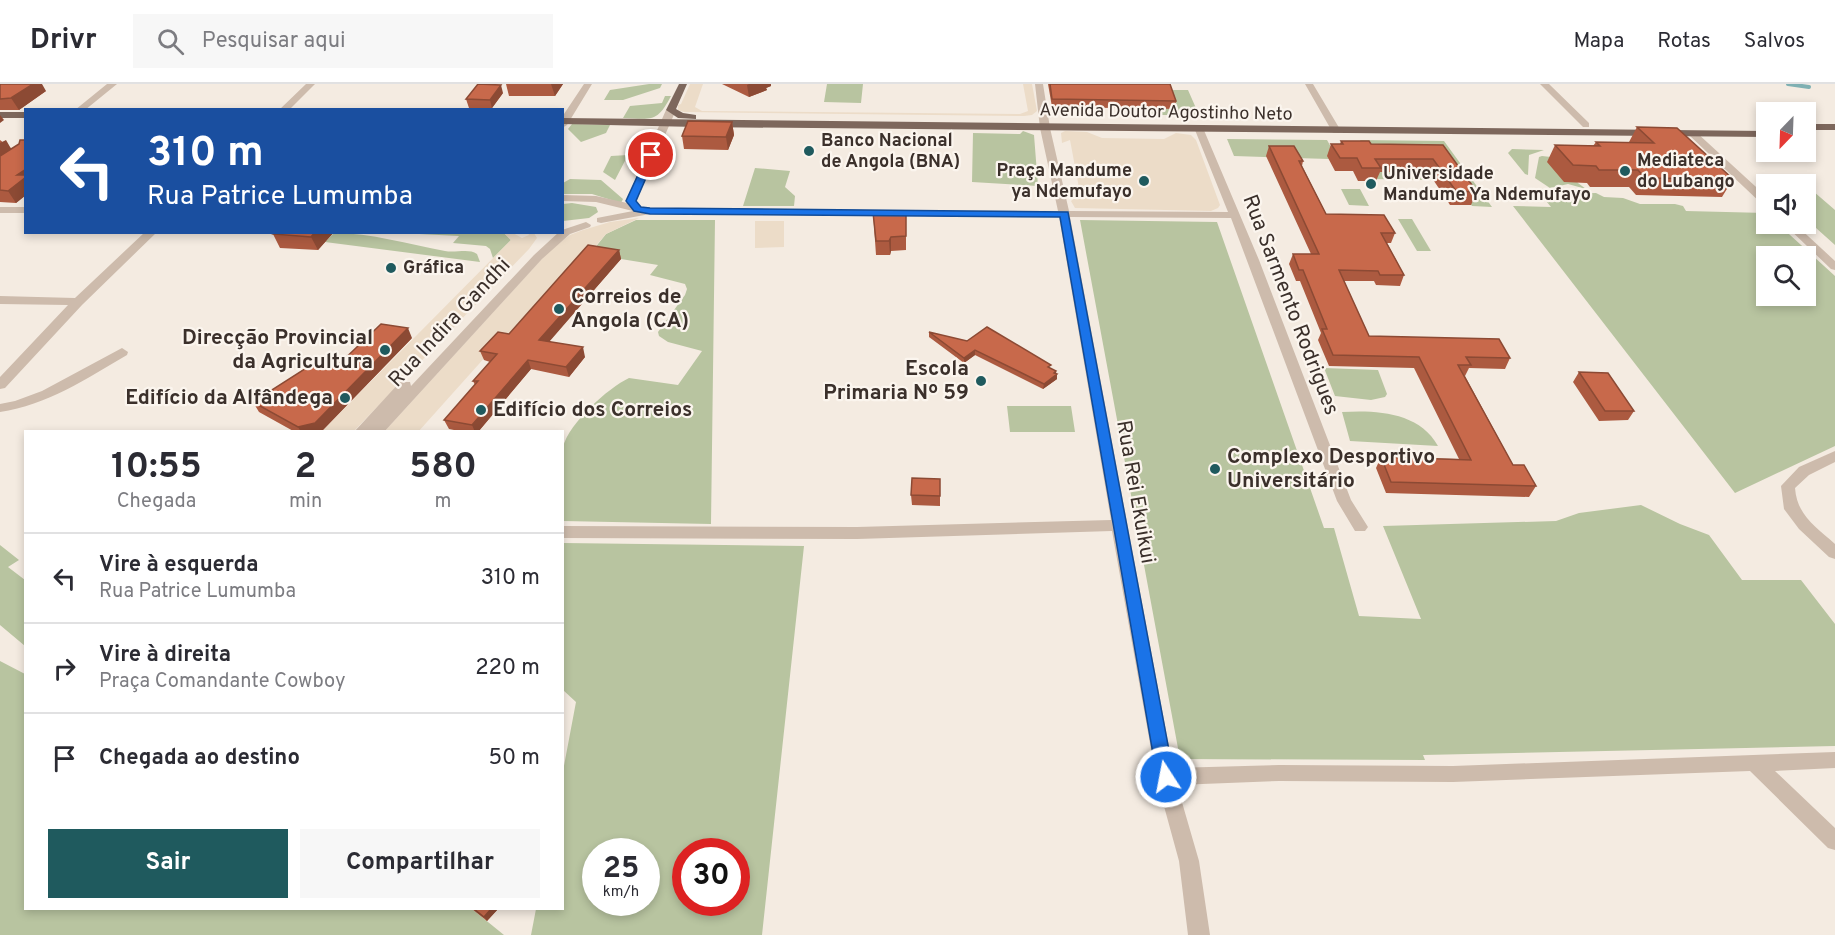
<!DOCTYPE html>
<html lang="pt">
<head>
<meta charset="utf-8">
<style>
	:root { --surface:#fff; --page:#f7f7f7; --text:#2b2b33; --muted:#7c7c81; --line:#e1e1e2; --accent:#1f5a5e }
	body { margin:0; font-family:Overpass,sans-serif; background:var(--page); color:var(--text); height:100vh; display:flex; flex-direction:column; font-size:22px; white-space:nowrap }
	* { box-sizing:border-box; margin:0 }
	p { font-size:20px; color:var(--muted) }
	.icon { flex:none; width:33px; height:33px; fill:none; stroke:currentColor; stroke-width:2; stroke-linecap:round; stroke-linejoin:round }
	.map { position:relative; flex:1; overflow:hidden }
	.panel { position:absolute; left:24px; top:346px; width:540px; height:480px; display:flex; flex-direction:column; background:var(--surface); border-radius:0px; box-shadow:0 3px 9px #0003 }
	.panel>* { flex:none }
	.banner { position:absolute; left:24px; top:24px; width:540px; height:126px; border-radius:0px; box-shadow:0 3px 9px #0003; background:#1a4fa0; color:#fff; overflow:hidden }
	.needle { width:39px; rotate:203deg }
	.tools { position:absolute; left:1756px; top:18px; display:grid; gap:12px }
	.tools a { display:grid; place-items:center; width:60px; height:60px; border-radius:0px; background:var(--surface); box-shadow:0 3px 9px #0003; font-size:30px }
	.speed { position:absolute; left:582px; top:754px; display:flex; gap:12px; font-size:30px; font-weight:700; text-align:center }
	.speed>* { display:grid; place-content:center; width:78px; height:78px; border-radius:50%; background:var(--surface); box-shadow:0 3px 9px #0003; line-height:1 }
	.speed small { font-size:15px; font-weight:400 }
	.speed .limit { border:9px solid #d22; background:#fff; color:#111 }
	.pin { position:absolute; display:grid; place-items:center; width:51px; height:51px; color:#fff; margin:-26px; border:3px solid #fff; border-radius:50%; box-shadow:0 2px 6px #0007 }
	.me { position:absolute; width:66px; margin:-33px; rotate:349deg; stroke-linejoin:round; filter:drop-shadow(0 0 4px #0008) }
	.turn { display:flex; align-items:center; gap:21px; height:126px; padding:0 24px; font-size:27px }
	.turn .icon { width:78px; height:78px; stroke-width:2.5 }
	.turn b { display:block; font-size:42px; line-height:51px }
	.eta { display:flex; justify-content:space-evenly; align-items:center; height:102px; text-align:center }
	.eta b { font-size:36px; font-weight:700; line-height:42px }
	.action { display:flex; gap:12px; margin-top:auto; padding:12px 24px }
	.action a { flex:1; height:69px; border-radius:0px; background:var(--accent); color:#fff; font-size:24px; font-weight:700; line-height:69px; text-align:center }
	.action a+a { background:var(--page); color:var(--text) }
	ul { padding:0; list-style:none }
	li { display:flex; align-items:center; gap:18px; height:90px; padding:0 24px; border-top:2px solid var(--line) }
	li div { flex:1 }
	li b { display:block; font-size:22px }
	li em { font-style:normal }
	header { display:flex; align-items:center; gap:36px; box-sizing:border-box; height:84px; padding:0 30px; background:var(--surface); border-bottom:2px solid var(--line) }
	header strong { font-size:28px }
	nav { display:flex; gap:33px; margin-inline-start:auto; font-size:21px }
	.search { width:420px; height:54px; background:var(--page); display:flex; align-items:center; gap:15px; box-sizing:border-box; padding:0 21px; border-radius:0px; color:var(--muted); font-size:22px }
	.map>svg:first-child { display:block }
	.green { fill:#b8c4a0; fill-rule:evenodd }
	.plaza { fill:#ecdcc8 }
	.lines { fill:none; stroke-linecap:round; stroke-linejoin:round }
	.stream { stroke:#7fb0b2; stroke-width:4 }
	.minor { fill:#cdbbac; fill-rule:evenodd }
	.major { fill:#7d675c; fill-rule:evenodd }
	.wall { fill:#ac5a40 }
	.shaded-wall { fill:#8c4a34 }
	.building { fill:#c8694b; stroke:#8c4a34; stroke-width:1.5 }
	.route { fill:#1a73e8; stroke:#114b97; stroke-width:1.5 }
	.poi-dot { fill:#1f5a5e; stroke:#fbf5ee; stroke-width:2 }
	.labels { text-anchor:middle; dominant-baseline:central; stroke-width:4.5; stroke-linejoin:round; paint-order:stroke }
	.far-street-label { font-size:18px; fill:#3b302b; stroke:#fbf5ee }
	.far-poi-label { font-size:18px; font-weight:bold; fill:#3b302b; stroke:#fbf5ee; text-anchor:start }
	.poi-label { font-size:21px; font-weight:bold; fill:#3b302b; stroke:#fbf5ee; text-anchor:start }
	.street-label { font-size:21px; fill:#3b302b; stroke:#fbf5ee }
</style>
</head>
<body>
<header>
<strong>Drivr</strong>
<div class="search"><svg class="icon" aria-label="search" viewBox="0 0 24 24"><circle cx="10" cy="10" r="6"/><path d="M15 15l6 6"/></svg>Pesquisar aqui</div>
<nav><a>Mapa</a><a>Rotas</a><a>Salvos</a></nav>
</header>
<div class="map">
<svg width="1835" height="851" viewBox="0 0 1835 851">
	<rect width="100%" height="100%" fill="#f4ebe1"/>
	<path class="green" d="M649 0H662L660 4 623 16H604L610 6Z
		M827 0H863L861 19 824 18Z
		M1168 6H1188L1199 31H1136L1134 24 1175 25Z
		M665 12H671C657 39 652 35 623 34L630 22 662 19Z
		M572 40 610 41 606 49 581 58 568 45Z
		M1023 47 1034 51 1038 102 972 98 973 49 1020 50Z
		M1227 55 1327 56 1336 72 1328 73 1329 75 1234 72Z
		M1360 56 1444 57 1492 123 1472 122 1438 73H1369Z
		M1512 65 1544 66 1529 71 1528 91 1525 90 1508 69Z
		M628 71 615 96 603 88 611 72Z
		M1542 72 1560 74 1578 99 1586 105 1568 100 1550 104 1535 94 1539 73Z
		M755 84 790 87 785 103 795 112 794 122H743Z
		M1371 88H1421L1426 96 1375 95Z
		M570 95 601 96 623 115 621 119 592 110H563V99Z
		M1806 101 1835 126V161L1806 135Z
		M1341 105H1360L1369 122 1349 121Z
		M1551 106 1559 110 1596 109 1604 113 1623 114 1640 120H1675L1683 122 1686 127 1766 129 1767 140H1778L1835 192V362L1735 409 1513 122 1551 123 1538 107ZM1767 172H1806V212H1767Z
		M572 119 596 123 598 128 589 134 563 137V120Z
		M1398 135H1412L1431 167H1417Z
		M636 136H715L711 440 563 437C563 416 558 384 563 363 569 339 608 304 629 294L678 301 702 267 668 258 659 252 658 248 685 211 687 205 685 200 650 191 658 181 590 170 606 150Z
		M1080 136 1217 138 1324 444H1334L1359 532 1421 535 1383 442 1556 437 1579 429 1641 421 1680 440 1709 451 1742 496H1801L1835 540V662L1423 671 1425 676 1180 675Z
		M334 149C371 149 408 160 445 167 456 169 469 164 477 170L480 178 325 158Z
		M399 149H504L511 156 493 174 490 165 486 162 453 159 459 152Z
		M1324 284 1378 286 1387 310 1385 313 1371 316 1335 312Z
		M1007 322H1071L1075 348H1010Z
		M1342 328C1377 326 1419 328 1438 362L1350 357Z
		M563 459 804 462 762 851H531L536 825H562L563 687 576 618 563 606ZM596 768H646V819H596ZM686 768H736V819H686Z
		M0 461 19 476 8 483 25 496V562L0 541Z
		M0 577 25 590 26 825H472L504 851H0Z"/>
	<path class="plaza" d="M690 0H703L695 23 702 27 1020 30 1028 27 1023 0H1032L1037 27 1032 31 1024 32 684 28 678 26V21L681 20Z
		M1065 47 1087 48 1102 54 1164 55 1176 49 1191 51 1196 56 1220 121 1218 124 1211 127 1075 124 1071 117 1080 109 1070 56 1062 59 1061 49Z
		M639 134 606 150 521 249 504 252 418 348H384L549 167 570 151 583 146 610 138Z
		M755 137H784V163L755 164Z
		M504 149H513L522 154 529 151 528 149H534L537 154 529 165 353 348H321L511 156Z"/>
	<g class="lines">
		<path class="stream" d="M1788 0 1809 3"/>
		<path class="minor" d="M107 0H117L85 26H75Z
			M306 0H315L289 26H279Z
			M584 0H592L567 41 562 44V33Z
			M1035 0H1043L1050 44 1069 127 1228 128 1195 46 1203 44 1259 176 1351 416 1368 443 1365 447H1355L1337 417 1231 134 1070 133 1173 684 1279 681 1453 682 1835 668V684L1775 687 1835 744V766L1828 764 1750 687 1453 698 1279 697 1177 701 1199 777 1210 851H1188L1179 777 1156 693 1112 447 857 455 562 454V442L857 443 1111 436 1059 133 650 130 601 139 597 138V134L633 127 596 118 562 117V111L596 112 627 119 626 117 666 26 671 23 676 26 636 117 642 125 1058 127 1040 44Z
			M1305 0H1313L1341 47 1339 49H1333Z
			M1540 0H1549L1589 39V43H1583Z
			M1690 48H1696L1767 113V122L1763 121 1690 52Z
			M0 123H26V129H0Z
			M586 138 591 141 590 143 570 150 542 175 384 348H354L400 298H410L411 302 534 171 559 148H562V146Z
			M1784 140H1795L1835 177V186L1831 185Z
			M145 148H157L82 221 5 304 0 305V293L68 221 0 220V212L75 214Z
			M122 264 128 268 127 271C86 295 47 321 0 328V320L15 317 42 307Z
			M1835 367V378L1809 391 1795 404C1797 431 1815 442 1835 460V475L1829 473 1799 445 1784 425 1781 402 1799 383Z"/>
		<path class="major" d="M679 0H687L676 25 683 29 696 31V35L678 34 666 26Z
			M0 28H26V34H0Z
			M562 34 1767 47V53L697 43 562 40Z
			M1806 40H1835V46H1806Z"/>
	</g>
	<path class="wall" d="M0 0 46 7 19 26H0Z
		M506 0H563L555 12H509Z
		M722 0H771V2L766 4 767 6 749 13Z
		M1048 0H1170L1176 17 1175 25 1052 23Z
		M503 9 492 24H469L466 15Z
		M732 38 734 51 728 66 684 65 682 52Z
		M1637 43 1733 95 1722 113 1636 111 1629 103H1590L1587 99 1564 98 1547 78 1555 61 1593 62 1596 58H1629Z
		M0 56 12 65 26 56V111L16 119 0 118Z
		M1341 57 1371 60 1443 61 1477 108 1471 121H1450L1428 88H1380L1376 97H1358L1353 87H1335L1327 72 1331 60H1340Z
		M1269 62 1303 77 1302 82 1326 130 1395 149 1391 159H1387L1404 191 1400 202 1376 201 1374 197H1344L1369 252 1510 274 1505 285 1469 284 1465 292 1513 381 1536 402 1529 413 1386 409 1376 384 1381 373 1459 375 1414 284 1329 282 1318 256 1321 249 1300 197H1296L1289 180 1293 170H1311L1266 72Z
		M873 128 906 131V166L891 167 890 171H876Z
		M334 148 318 166 280 164 273 150Z
		M619 166 621 175 549 257 585 273 569 293 531 285 478 348H464L449 345 444 336 475 301 473 297 490 278 484 276 480 267 509 250Z
		M929 248 1050 284 1056 287 1057 295 1043 305 975 271 964 279 929 253Z
		M412 254 321 348H295L259 328 253 318 336 283Z
		M1579 288 1634 327 1628 336 1599 337 1573 298Z
		M940 395V422L912 421 911 411Z
		M472 825H498L487 837Z"/>
	<path class="shaded-wall" d="M33 0H42L46 7 19 26 11 14Z
		M551 0H563L555 12Z
		M749 0H771V2L766 4 767 6 749 13 747 1Z
		M501 1 503 9 492 24 490 16Z
		M0 31 4 36 0 39Z
		M732 38 734 51 728 66 726 53Z
		M6 56 13 68 0 76V59Z
		M26 85V111L16 119 8 107 17 91Z
		M315 148H334L318 166 311 153Z
		M891 153V167L890 171 889 157Z
		M619 166 621 175 543 265 539 256Z
		M408 244 412 254 321 348H301L298 343Z
		M583 263 585 273 569 293 566 283Z
		M975 266V271L964 279V274Z
		M528 276 531 285 478 348H475L472 341Z
		M1056 287V291L1057 290V295L1043 305 1044 300Z
		M491 825H498L487 837 484 833Z"/>
	<path class="building" d="M0 0H33L11 14 0 15Z
		M478 0 501 1 490 16 466 15Z
		M1050 0H1170L1176 17 1052 15Z
		M688 37 732 38 726 53 682 52Z
		M1637 43 1677 44 1733 95 1645 94 1638 86H1599L1596 82 1573 81 1555 61 1600 62 1596 58 1654 59Z
		M20 56H26V85L17 91H26V93L8 107 0 106V72L19 60Z
		M1341 57H1369L1371 60 1443 61 1477 108 1456 107 1433 75H1375L1381 84H1362L1357 74H1340L1331 60H1343Z
		M1269 62H1294L1303 77H1299L1326 130 1384 131 1395 149H1381L1404 191H1380L1378 187 1339 186 1369 252 1499 255 1510 274 1466 273 1471 281H1458L1513 381H1524L1536 402 1391 398 1381 373 1471 376 1419 273 1333 271 1322 245H1327L1303 186H1299L1293 170H1319Z
		M873 128 906 131V152L891 153 889 157H876Z
		M275 148H315L311 153 273 150Z
		M588 161 619 166 539 256 583 263 566 283 528 276 472 341 444 336 478 297H473L497 270 480 267 498 248 509 250Z
		M381 240 408 244 315 339 298 343 253 318 314 279 336 283Z
		M987 243 1051 281 1048 283 1056 287 1054 289 1057 290 1044 300 975 266 964 274 929 248 967 257Z
		M1579 288 1608 289 1634 327H1605Z
		M912 394 940 395V412L911 411Z
		M474 825H491L484 833Z"/>
	<path class="route" d="M648 69 656 71 636 117 641 123 650 124 1068 128 1174 693 1172 699 1166 701 1159 699 1157 693 1060 133 650 130 634 127 626 117Z"/>
	<g class="poi-dot">
		<circle cx="809" cy="67" r="6"/>
		<circle cx="1625" cy="87" r="6"/>
		<circle cx="1144" cy="97" r="6"/>
		<circle cx="1371" cy="100" r="6"/>
		<circle cx="391" cy="184" r="6"/>
		<circle cx="559" cy="225" r="6"/>
		<circle cx="385" cy="266" r="6"/>
		<circle cx="981" cy="297" r="6"/>
		<circle cx="345" cy="314" r="6"/>
		<circle cx="481" cy="326" r="6"/>
		<circle cx="1215" cy="385" r="6"/>
	</g>
	<g class="labels">
		<g class="far-street-label">
			<text transform="translate(1166 29) rotate(1)">Avenida Doutor Agostinho Neto</text>
		</g>
		<g class="far-poi-label">
			<text x="821" y="57">Banco Nacional<tspan x="821" dy="21">de Angola (BNA)</tspan></text>
			<text x="1637" y="77">Mediateca<tspan x="1637" dy="21">do Lubango</tspan></text>
			<text x="1132" y="87" text-anchor="end">Praça Mandume<tspan x="1132" dy="21">ya Ndemufayo</tspan></text>
			<text x="1383" y="90">Universidade<tspan x="1383" dy="21">Mandume Ya Ndemufayo</tspan></text>
			<text x="403" y="184">Gráfica</text>
		</g>
		<g class="poi-label">
			<text x="571" y="213">Correios de<tspan x="571" dy="24">Angola (CA)</tspan></text>
			<text x="373" y="254" text-anchor="end">Direcção Provincial<tspan x="373" dy="24">da Agricultura</tspan></text>
			<text x="969" y="285" text-anchor="end">Escola<tspan x="969" dy="24">Primaria Nº 59</tspan></text>
			<text x="333" y="314" text-anchor="end">Edifício da Alfândega</text>
			<text x="493" y="326">Edifício dos Correios</text>
			<text x="1227" y="373">Complexo Desportivo<tspan x="1227" dy="24">Universitário</tspan></text>
		</g>
		<g class="street-label">
			<text transform="translate(1290 221) rotate(69)">Rua Sarmento Rodrigues</text>
			<text transform="translate(450 239) rotate(-47)">Rua Indira Gandhi</text>
			<text transform="translate(1135 408) rotate(80)">Rua Rei Ekuikui</text>
		</g>
	</g>
</svg>
<div class="tools">
<a><svg class="needle" viewBox="-14 -14 28 28"><path d="M0-13l5 13h-10z" fill="#e53935"/><path d="M0 13l5-13h-10z" fill="#7c7c81"/></svg></a>
<a><svg class="icon" aria-label="sound" viewBox="0 0 24 24"><path d="M4 9h4l5-4v14l-5-4H4zM17 9q2 3 0 6"/></svg></a>
<a><svg class="icon" aria-label="search" viewBox="0 0 24 24"><circle cx="10" cy="10" r="6"/><path d="M15 15l6 6"/></svg></a>
</div>
<div class="speed"><div>25<small>km/h</small></div><div class="limit">30</div></div>
<div class="pin" style="left:651px;top:71px;background:#d93025"><svg class="icon" aria-label="arrive" viewBox="0 0 24 24"><path d="M6 21V4h12l-3 4 3 4H6"/></svg></div>
<svg class="me" style="left:1166px;top:693px" viewBox="-20 -20 40 40"><circle r="17" fill="#1a73e8" stroke="#fff" stroke-width="3"/><path d="M0-11L8 9 0 5-8 9z" fill="#fff"/></svg>
<div class="banner">
<div class="turn"><svg class="icon" aria-label="left" viewBox="0 0 24 24"><path d="M17 20v-9H6M10 6l-5 5 5 5"/></svg><div><b>310 m</b>Rua Patrice Lumumba</div></div>
</div>
<section class="panel">
<div class="eta">
<div><b>10:55</b><p>Chegada</p></div>
<div><b>2</b><p>min</p></div>
<div><b>580</b><p>m</p></div>
</div>
<ul>
<li><svg class="icon" aria-label="left" viewBox="0 0 24 24"><path d="M17 20v-9H6M10 6l-5 5 5 5"/></svg><div><b>Vire à esquerda</b><p>Rua Patrice Lumumba</p></div><em>310 m</em></li>
<li><svg class="icon" aria-label="right" viewBox="0 0 24 24"><path d="M7 20v-9h11M14 6l5 5-5 5"/></svg><div><b>Vire à direita</b><p>Praça Comandante Cowboy</p></div><em>220 m</em></li>
<li><svg class="icon" aria-label="arrive" viewBox="0 0 24 24"><path d="M6 21V4h12l-3 4 3 4H6"/></svg><div><b>Chegada ao destino</b></div><em>50 m</em></li>
</ul>
<div class="action"><a>Sair</a><a>Compartilhar</a></div>
</section>
</div>
</body>
</html>
